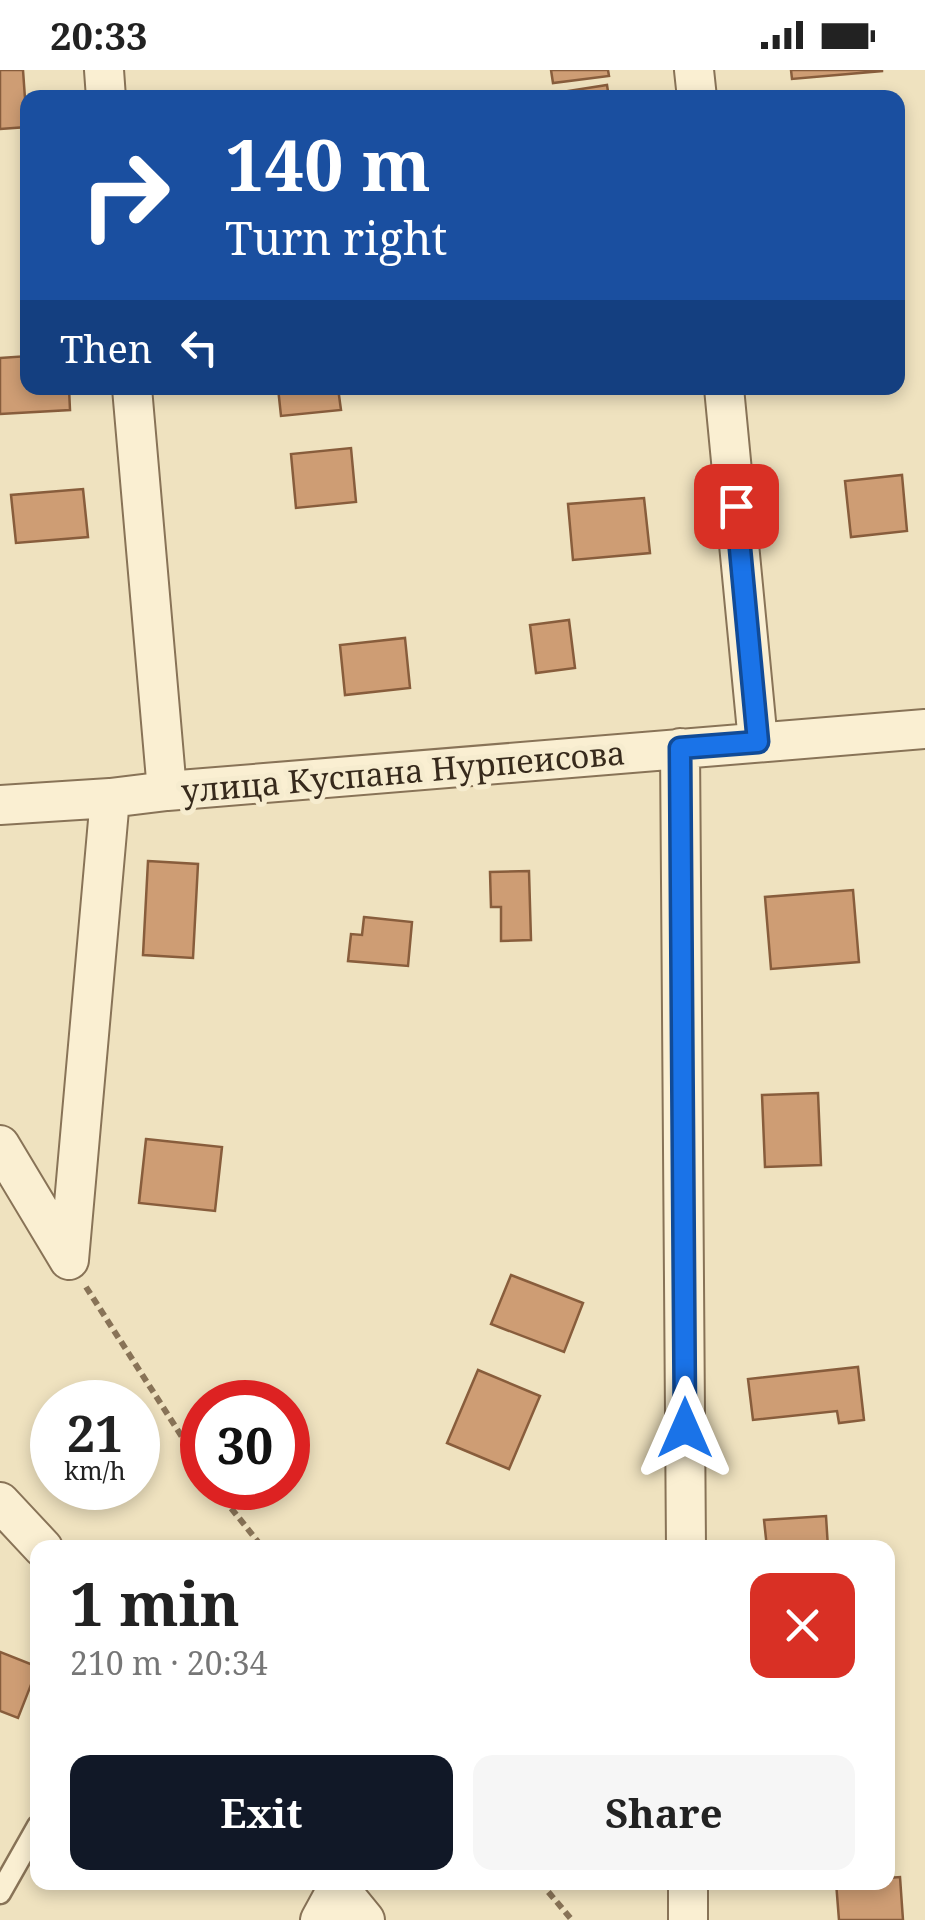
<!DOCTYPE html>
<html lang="en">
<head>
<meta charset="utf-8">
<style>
	:root { --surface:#fff; --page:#f6f6f6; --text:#222; --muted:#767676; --accent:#111827 }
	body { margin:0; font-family:"Noto Serif",serif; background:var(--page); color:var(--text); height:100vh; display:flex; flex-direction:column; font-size:38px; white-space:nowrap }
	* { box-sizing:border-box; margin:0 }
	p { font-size:32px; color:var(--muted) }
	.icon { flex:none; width:55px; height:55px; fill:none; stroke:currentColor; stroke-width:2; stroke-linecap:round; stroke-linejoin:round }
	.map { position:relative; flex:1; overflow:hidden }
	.panel { position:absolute; left:30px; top:1470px; width:865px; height:350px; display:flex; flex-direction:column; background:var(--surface); border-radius:20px; box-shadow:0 5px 15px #0003 }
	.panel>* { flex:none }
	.guide { position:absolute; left:20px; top:20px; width:885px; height:305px; border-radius:20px; box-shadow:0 5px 15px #0003; background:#1a4fa0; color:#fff; overflow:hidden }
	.speed { position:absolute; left:30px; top:1310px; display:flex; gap:20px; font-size:50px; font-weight:700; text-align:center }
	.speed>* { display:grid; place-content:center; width:130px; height:130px; border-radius:50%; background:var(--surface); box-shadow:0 5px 15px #0003; line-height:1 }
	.speed small { font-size:25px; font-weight:400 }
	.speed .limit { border:15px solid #d22; background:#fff; color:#111 }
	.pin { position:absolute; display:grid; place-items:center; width:85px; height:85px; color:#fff; margin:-42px; border-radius:20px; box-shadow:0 5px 15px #0006 }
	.me { position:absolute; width:110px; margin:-55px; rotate:0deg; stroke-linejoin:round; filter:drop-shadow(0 0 8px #0008) }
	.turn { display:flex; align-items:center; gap:35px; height:210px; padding:0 40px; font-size:45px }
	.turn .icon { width:130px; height:130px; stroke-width:2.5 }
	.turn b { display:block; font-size:70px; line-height:85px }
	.then { display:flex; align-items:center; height:95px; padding:0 40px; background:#0003; gap:20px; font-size:38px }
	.round { display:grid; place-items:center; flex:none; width:105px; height:105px; border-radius:20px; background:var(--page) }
	.head { display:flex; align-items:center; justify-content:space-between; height:170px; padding:0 40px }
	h1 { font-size:60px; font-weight:700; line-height:75px }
	.cta { display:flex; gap:20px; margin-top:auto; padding:20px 40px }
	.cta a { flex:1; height:115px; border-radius:20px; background:var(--accent); color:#fff; font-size:40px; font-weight:700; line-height:115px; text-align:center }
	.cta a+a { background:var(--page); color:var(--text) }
	.status { display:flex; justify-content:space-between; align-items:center; height:70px; padding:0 50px; background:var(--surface); direction:ltr }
	.status svg { height:28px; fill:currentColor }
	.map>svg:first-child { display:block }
	.building { fill:#ce9d74; stroke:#885d3c; stroke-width:2.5 }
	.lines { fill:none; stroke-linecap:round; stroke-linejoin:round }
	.lane-casing { stroke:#887357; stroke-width:25 }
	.street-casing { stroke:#887357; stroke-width:42 }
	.path { stroke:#887357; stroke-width:6; stroke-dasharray:8 5; stroke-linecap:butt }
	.lane { stroke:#faefd2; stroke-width:20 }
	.street { stroke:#faefd2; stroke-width:38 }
	.route-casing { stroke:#114b97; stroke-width:25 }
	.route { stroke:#1a73e8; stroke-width:18 }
	.labels { text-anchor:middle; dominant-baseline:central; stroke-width:10; stroke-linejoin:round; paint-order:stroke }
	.street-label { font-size:32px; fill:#372a1c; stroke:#f6eccf }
</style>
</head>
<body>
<div class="status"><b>20:33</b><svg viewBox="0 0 49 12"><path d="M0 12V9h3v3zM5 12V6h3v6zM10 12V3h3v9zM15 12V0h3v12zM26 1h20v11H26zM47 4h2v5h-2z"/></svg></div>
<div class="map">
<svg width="925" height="1850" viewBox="0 0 925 1850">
	<rect width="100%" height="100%" fill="#efe2bf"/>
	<path class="building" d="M0 0H23L27 57 0 59Z
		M551 0H608L609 6 553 13Z
		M791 0H882V1L792 9Z
		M607 15 609 28H536V26Z
		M28 286V318H69L70 340 0 344V288Z
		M278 318H338L341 340 281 346Z
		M351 378 356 432 296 438 291 384Z
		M902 405 907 461 851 467 845 411Z
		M83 419 88 467 16 473 11 425Z
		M644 428 650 483 573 490 568 434Z
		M569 550 575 598 536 603 530 555Z
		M405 568 410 618 345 625 340 575Z
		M148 791 198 794 193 888 143 885Z
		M529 801 531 870 501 871V837H491L490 802Z
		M853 820 859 892 771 899 765 827Z
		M364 847 412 852 408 896 348 891 351 864 362 865Z
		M818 1023 821 1095 765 1097 762 1025Z
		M146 1069 222 1077 215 1141 139 1133Z
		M511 1205 583 1233 564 1282 491 1254Z
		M858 1297 864 1350 839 1353 837 1341 753 1350 748 1309Z
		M478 1300 540 1326 509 1399 447 1373Z
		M826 1446 828 1478H767L764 1450Z
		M0 1582 38 1597 18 1648 0 1641Z
		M900 1807 903 1850H839L836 1812H888V1808Z"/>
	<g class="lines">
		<g class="lane-casing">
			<path id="lane" d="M0 1823 38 1756"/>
		</g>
		<g class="street-casing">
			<path id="street" d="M104 0 106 28
				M694 0 697 28
				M132 318 167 721
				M724 318 758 672
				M680 678 686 1478
				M0 735 110 728 167 721 925 659
				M0 1075 69 1190
				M69 1190 110 728
				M0 1432 43 1478
				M334 1812 365 1850
				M688 1812V1850
				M320 1850 338 1817"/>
		</g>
		<path class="path" d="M86 1217 202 1398
			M215 1418 263 1478
			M540 1812 572 1850"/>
		<use href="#lane" class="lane"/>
		<use href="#street" class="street"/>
	</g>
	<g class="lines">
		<g class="route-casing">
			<path id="route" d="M685 1358 680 678 758 672 736 436"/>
		</g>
		<use href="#route" class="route"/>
	</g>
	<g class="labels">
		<g class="street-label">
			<text transform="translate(403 701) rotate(-5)">улица Куспана Нурпеисова</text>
		</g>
	</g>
</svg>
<div class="speed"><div>21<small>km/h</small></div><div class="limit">30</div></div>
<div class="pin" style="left:736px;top:436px;background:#d93025"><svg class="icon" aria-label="arrive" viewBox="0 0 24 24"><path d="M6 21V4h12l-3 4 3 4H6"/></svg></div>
<svg class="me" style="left:685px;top:1358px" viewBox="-20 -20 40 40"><path d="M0-17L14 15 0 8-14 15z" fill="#1a73e8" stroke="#fff" stroke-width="4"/></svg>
<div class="guide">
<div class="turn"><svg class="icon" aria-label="right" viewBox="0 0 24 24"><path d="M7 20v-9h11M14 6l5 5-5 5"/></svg><div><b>140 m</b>Turn right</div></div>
<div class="then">Then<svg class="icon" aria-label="left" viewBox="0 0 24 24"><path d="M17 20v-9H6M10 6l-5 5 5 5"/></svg></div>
</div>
<section class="panel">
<div class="head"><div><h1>1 min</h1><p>210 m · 20:34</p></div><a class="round" style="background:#d93025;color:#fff"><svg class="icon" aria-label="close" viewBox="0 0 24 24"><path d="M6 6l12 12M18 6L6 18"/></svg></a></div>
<div class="cta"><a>Exit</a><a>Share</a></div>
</section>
</div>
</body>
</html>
